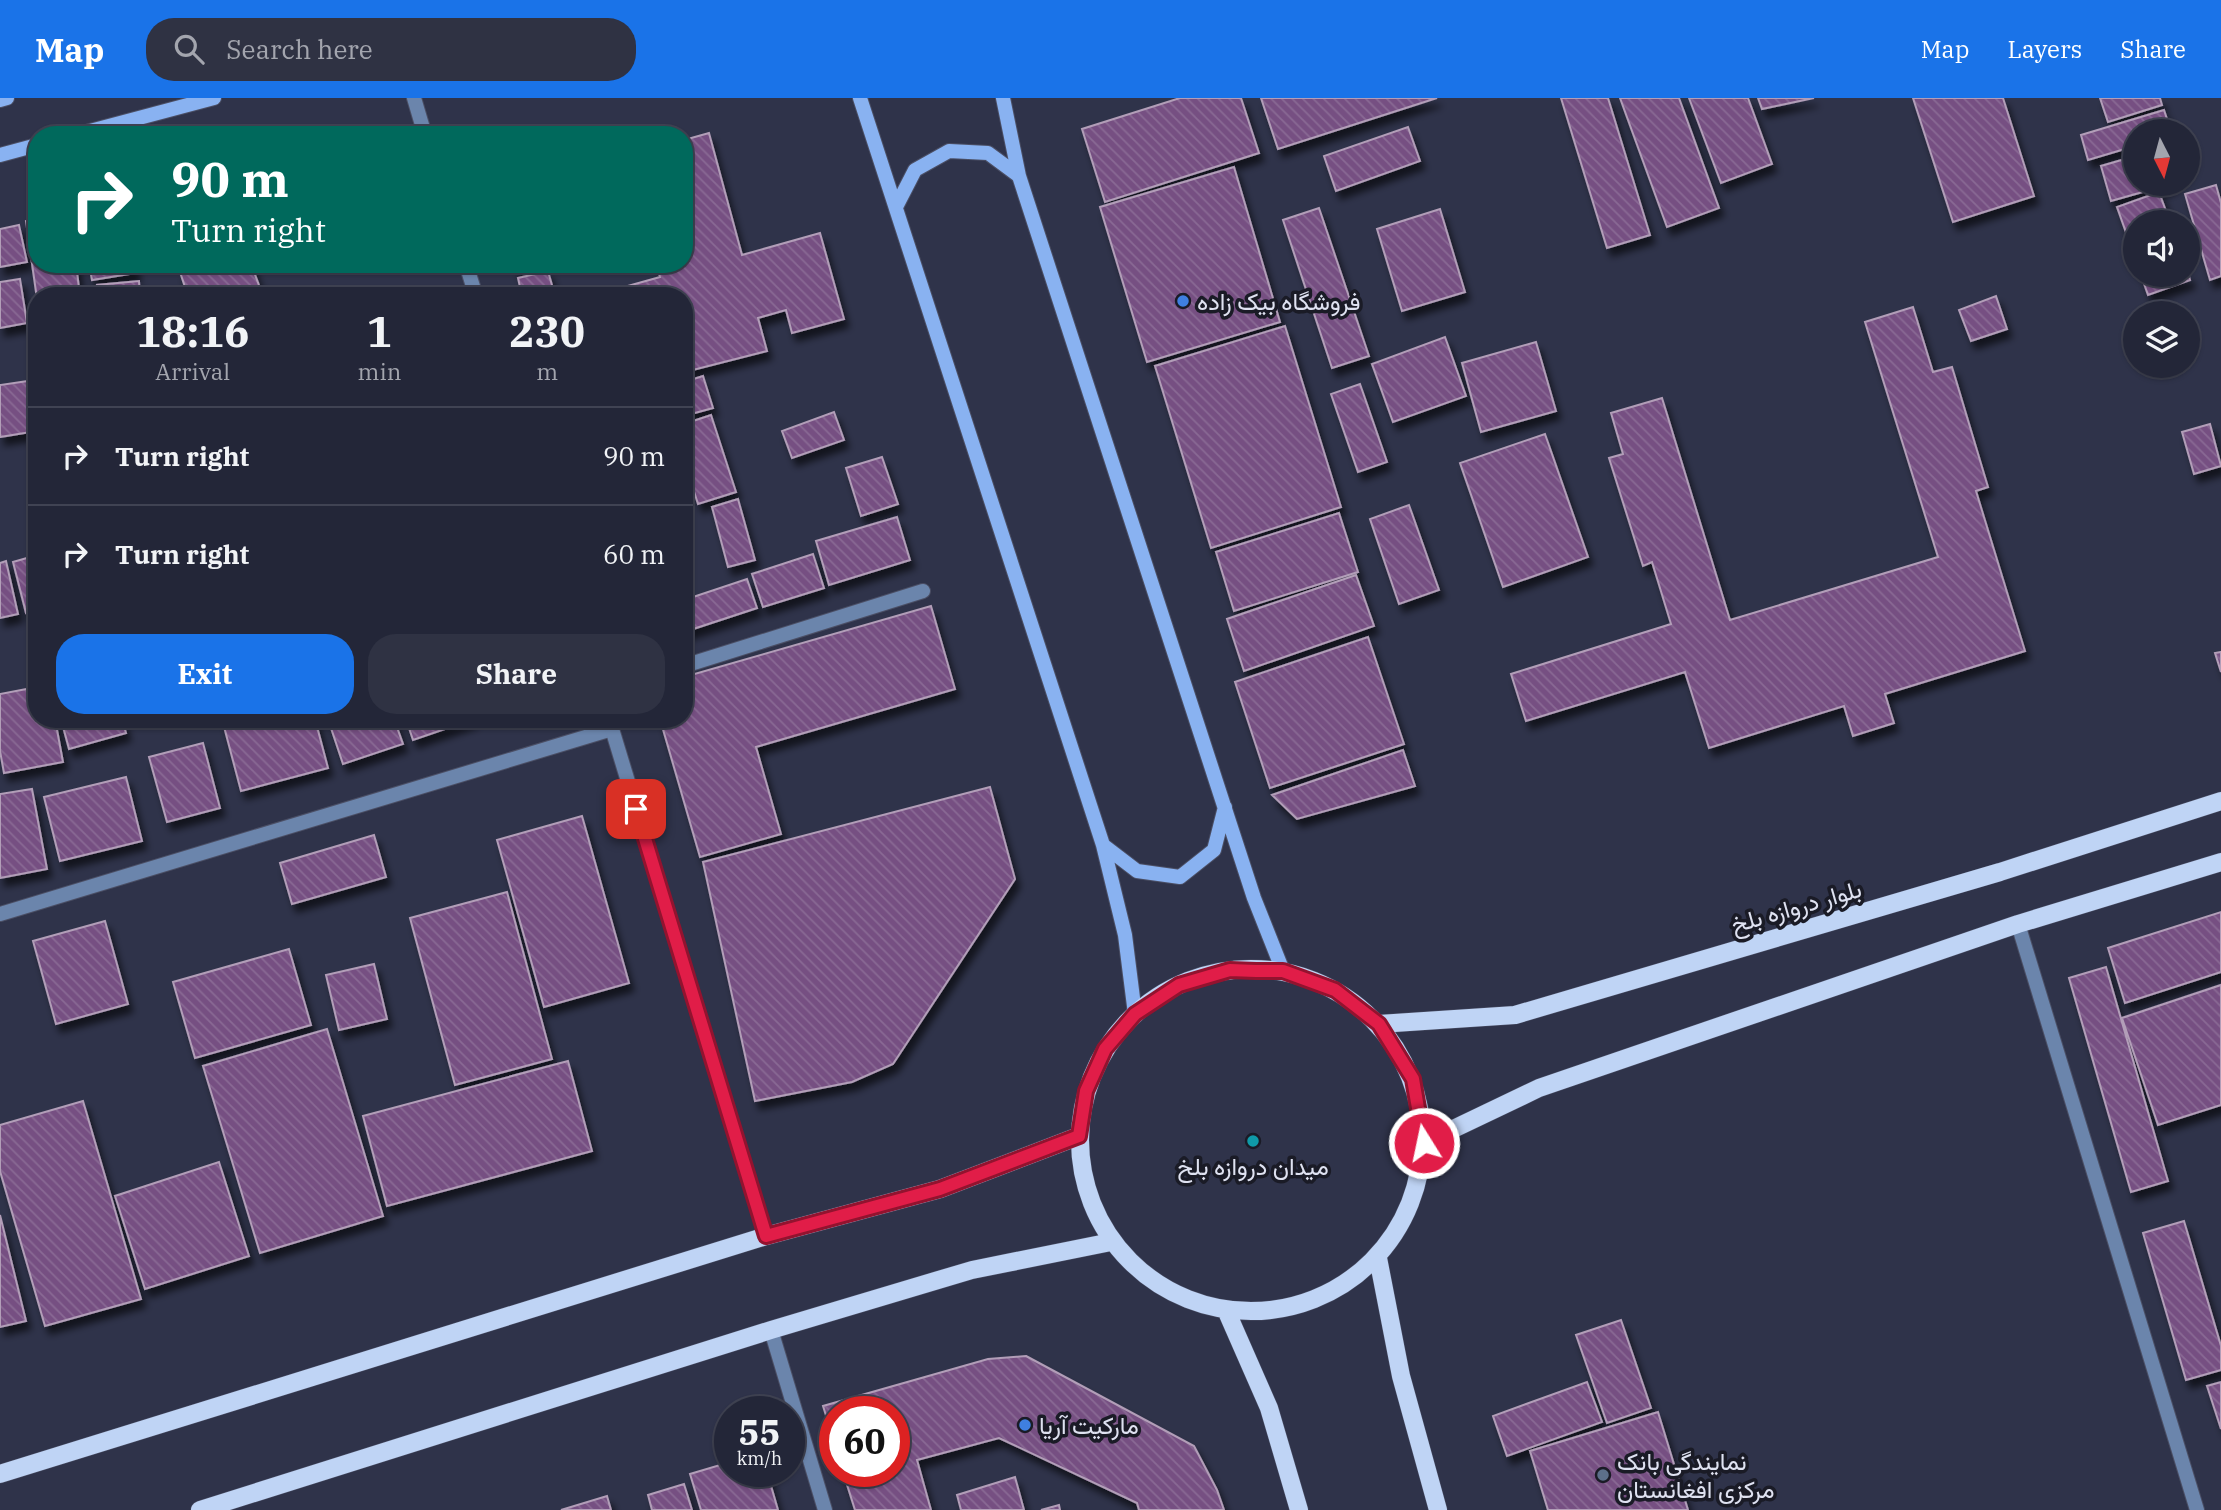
<!DOCTYPE html>
<html lang="en">
<head>
<meta charset="utf-8">
<style>
	:root { --surface:#232638; --page:#2f3243; --text:#f1f3f6; --muted:#a3a5ae; --line:#404353; --accent:#1a73e8 }
	body { margin:0; font-family:"IBM Plex Serif",Vazirmatn,serif; background:var(--page); color:var(--text); height:100vh; display:flex; flex-direction:column; font-size:26px; white-space:nowrap }
	* { box-sizing:border-box; margin:0 }
	p { font-size:23px; color:var(--muted) }
	.icon { flex:none; width:38px; height:38px; fill:none; stroke:currentColor; stroke-width:2; stroke-linecap:round; stroke-linejoin:round }
	.map { position:relative; flex:1; overflow:hidden }
	.side { position:absolute; left:28px; top:189px; width:665px; height:441px; display:flex; flex-direction:column; background:var(--surface); border-radius:28px; box-shadow:0 2px 5px #0004,0 0 0 2px var(--line) }
	.side>* { flex:none }
	.hud { position:absolute; left:28px; top:28px; width:665px; height:147px; border-radius:28px; box-shadow:0 2px 5px #0004,0 0 0 2px var(--line); background:#00695c; color:#fff; overflow:hidden }
	.needle { width:46px; rotate:174deg }
	.fabs { position:absolute; left:2123px; top:21px; display:grid; gap:14px }
	.fabs a { display:grid; place-items:center; width:77px; height:77px; border-radius:50%; background:var(--surface); box-shadow:0 2px 5px #0004,0 0 0 2px var(--line); font-size:35px }
	.speed { position:absolute; left:714px; top:1298px; display:flex; gap:14px; font-size:35px; font-weight:700; text-align:center }
	.speed>* { display:grid; place-content:center; width:91px; height:91px; border-radius:50%; background:var(--surface); box-shadow:0 2px 5px #0004,0 0 0 2px var(--line); line-height:1 }
	.speed small { font-size:18px; font-weight:400 }
	.speed .limit { border:10px solid #d22; background:#fff; color:#111 }
	.pin { position:absolute; display:grid; place-items:center; width:60px; height:60px; color:#fff; margin:-30px; border-radius:14px; box-shadow:0 4px 10px #0006 }
	.me { position:absolute; width:77px; margin:-38px; rotate:350deg; stroke-linejoin:round; filter:drop-shadow(0 0 5px #0008) }
	.turn { display:flex; align-items:center; gap:24px; height:147px; padding:0 28px; font-size:32px }
	.turn .icon { width:91px; height:91px; stroke-width:2.5 }
	.turn b { display:block; font-size:49px; line-height:60px }
	.eta { display:flex; justify-content:space-evenly; align-items:center; height:119px; text-align:center }
	.eta b { font-size:42px; font-weight:800; line-height:49px }
	.button { display:flex; gap:14px; margin-top:auto; padding:14px 28px }
	.button a { flex:1; height:80px; border-radius:28px; background:var(--accent); color:#fff; font-size:28px; font-weight:800; line-height:80px; text-align:center }
	.button a+a { background:var(--page); color:var(--text) }
	ul { padding:0; list-style:none }
	li { display:flex; align-items:center; gap:21px; height:98px; padding:0 28px; border-top:2px solid var(--line) }
	li div { flex:1 }
	li b { display:block; font-size:26px }
	li em { font-style:normal }
	header { display:flex; align-items:center; gap:42px; box-sizing:border-box; height:98px; padding:0 35px; background:var(--accent); color:#fff }
	header strong { font-size:33px }
	nav { display:flex; gap:38px; margin-inline-start:auto; font-size:24px }
	.search { width:490px; height:63px; background:var(--page); display:flex; align-items:center; gap:18px; box-sizing:border-box; padding:0 24px; border-radius:28px; color:var(--muted); font-size:26px }
	.map>svg:first-child { display:block }
	.building { fill:url(#building-back-hatch); stroke:#b29eb8; stroke-width:2; filter:url(#shadow) }
	.lines { fill:none; stroke-linecap:round; stroke-linejoin:round }
	.lane-casing { stroke:#4b4f65; stroke-width:16 }
	.street-casing { stroke:#4b4f65; stroke-width:16 }
	.secondary-casing { stroke:#4b4f65; stroke-width:16 }
	.primary-casing { stroke:#4b4f65; stroke-width:19 }
	.lane { stroke:#6b85ac; stroke-width:14 }
	.street { stroke:#6b85ac; stroke-width:14 }
	.secondary { stroke:#89b2f1; stroke-width:14 }
	.primary { stroke:#bfd4f5; stroke-width:18 }
	.route-casing { stroke:#92132f; stroke-width:18 }
	.route { stroke:#e11d48; stroke-width:12 }
	.shop-dot { fill:#3f7fe0; stroke:#1a1b26; stroke-width:2.5 }
	.culture-dot { fill:#0f9aa8; stroke:#1a1b26; stroke-width:2.5 }
	.service-dot { fill:#5c6f8a; stroke:#1a1b26; stroke-width:2.5 }
	.labels { text-anchor:middle; dominant-baseline:central; stroke-width:7; stroke-linejoin:round; paint-order:stroke }
	.poi-label { font-size:24px; fill:#dfe2f1; stroke:#1a1b26; text-anchor:start }
	.street-label { font-size:24px; fill:#dfe2f1; stroke:#1a1b26 }
</style>
</head>
<body>
<header>
<strong>Map</strong>
<div class="search"><svg class="icon" aria-label="search" viewBox="0 0 24 24"><circle cx="10" cy="10" r="6"/><path d="M15 15l6 6"/></svg>Search here</div>
<nav><a>Map</a><a>Layers</a><a>Share</a></nav>
</header>
<div class="map">
<svg width="2221" height="1412" viewBox="0 0 2221 1412">
	<defs>
		<pattern id="building-back-hatch" width="6" height="6" patternUnits="userSpaceOnUse" patternTransform="scale(1.75)"><rect width="6" height="6" fill="#765082"/><path d="M-1 5l2 2M0 0l6 6M5-1l2 2" fill="none" stroke="#896994"/></pattern>
		<filter id="shadow"><feDropShadow dx="4.5" dy="8" stdDeviation="3.5" flood-color="#0009"/></filter>
	</defs>
	<rect width="100%" height="100%" fill="#2f334a"/>
	<path class="building" d="M1180 0H1241L1259 55 1105 104 1082 31Z
		M1261 0H1437L1278 51Z
		M1561 0H1608L1650 137 1607 150Z
		M1620 0H1679L1719 110 1667 129Z
		M1689 0H1748L1772 66 1721 85Z
		M1758 0H1814L1762 11Z
		M1913 0H2003L2034 98 1953 124Z
		M2100 0H2160L2162 7 2108 24Z
		M2164 12 2171 33H2135V48L2088 62 2081 37Z
		M1408 29 1420 63 1336 93 1324 58Z
		M709 35 742 157 820 135 844 221 792 235 786 212 758 220 767 253 685 274 684 198H592L660 179 656 166H684V42Z
		M2135 58V86H2171L2111 103 2101 68Z
		M1234 69 1280 224 1147 264 1100 109Z
		M2216 87 2221 105V178L2210 182 2185 96Z
		M2159 94 2170 124H2135V160L2117 109Z
		M1319 110 1369 258 1332 270 1283 122Z
		M1440 111 1465 194 1402 213 1377 131Z
		M37 121V166H76L80 198H37V201L26 123Z
		M19 127 27 164 0 169V131Z
		M89 166H134L136 175 92 182Z
		M202 166H251L263 198H188L180 174Z
		M515 166H544L517 175Z
		M548 173 555 198H522L518 180Z
		M2188 174 2190 182 2148 197 2141 177H2188Z
		M20 181 27 225 0 230V184Z
		M139 183 140 198H98L97 187Z
		M1996 198 2007 231 1971 243 1959 212Z
		M1913 209 1933 274 1952 269 1988 389 1976 393 2025 553 1885 596 1894 625 1853 638 1844 608 1709 650 1685 574 1526 623 1511 576 1671 526 1652 464 1643 468 1609 360 1623 356 1611 315 1662 300 1730 522 1938 459 1865 224Z
		M1285 228 1341 409 1211 450 1155 268Z
		M1445 239 1466 298 1393 324 1372 266Z
		M1536 244 1556 313 1481 334 1462 265Z
		M703 278 713 310 684 318V284Z
		M35 282 37 333 0 339V287Z
		M1360 286 1387 364 1358 374 1331 296Z
		M834 314 844 342 792 360 782 333Z
		M711 317 736 394 698 406 684 362V326Z
		M2210 326 2221 368 2194 376 2182 334Z
		M1545 336 1588 459 1503 489 1460 365Z
		M882 359 898 406 861 418 846 370Z
		M738 401 755 462 728 469 712 409Z
		M1409 407 1439 492 1399 506 1370 421Z
		M1339 415 1358 474 1234 513 1216 454Z
		M897 419 910 462 829 487 816 443Z
		M813 456 824 490 763 509 752 476Z
		M37 457V513L26 515 13 464Z
		M6 463 18 516 0 520V465Z
		M1356 477 1374 528 1244 573 1227 521Z
		M747 481 757 510 684 534V502Z
		M931 508 955 591 756 649 781 736 700 759 660 621H684V579Z
		M1368 539 1404 646 1270 690 1235 584Z
		M2221 554V574L2215 555Z
		M37 589V621H55L63 664 4 675 0 653V596Z
		M61 621H122L126 635 69 651Z
		M222 621H315L328 670 241 693Z
		M328 621H394L403 646 343 666Z
		M406 621H474L413 642Z
		M203 645 220 710 167 724 149 659Z
		M1403 652 1415 688 1297 721 1272 697Z
		M126 679 142 743 60 763 44 699Z
		M990 689 1015 781 893 966 852 984 755 1003 703 764Z
		M32 691 47 771 0 780V696Z
		M582 718 629 885 544 909 497 742Z
		M374 737 386 779 292 806 280 765Z
		M507 794 552 961 455 987 410 820Z
		M2221 814V874L2125 905 2108 850Z
		M105 823 128 906 56 926 33 843Z
		M289 851 311 927 195 960 173 884Z
		M374 866 387 921 339 932 326 877Z
		M2106 869 2168 1083 2131 1094 2069 880Z
		M2221 887V1007L2158 1027 2122 920Z
		M327 931 383 1118 260 1155 203 968Z
		M568 963 592 1053 387 1108 363 1018Z
		M83 1003 141 1201 45 1228 0 1073V1027Z
		M219 1064 249 1158 145 1191 115 1098Z
		M0 1117 26 1223 0 1229Z
		M2184 1123 2221 1248V1272L2186 1282 2143 1135Z
		M1621 1222 1651 1310 1607 1325 1576 1237Z
		M1026 1258 1194 1348 1217 1392 1224 1412H1139L1137 1405 999 1340 917 1362 931 1412H855L843 1374H894V1314H835V1346L823 1308 988 1261Z
		M1587 1284 1602 1324 1507 1358 1493 1318Z
		M2221 1284V1331L2207 1288Z
		M1658 1314 1688 1412H1548L1530 1353Z
		M730 1364V1374H767L778 1412H701L690 1376Z
		M1015 1379 1024 1412H961L957 1397Z
		M684 1386 692 1412H652L648 1397Z
		M607 1398 611 1412H561Z
		M1059 1407 1060 1412H1041Z"/>
	<g class="lines">
		<g class="lane-casing">
			<path id="lane" d="M0 816 612 631"/>
		</g>
		<g class="street-casing">
			<path id="street" d="M414 0 425 37
				M466 166 476 198
				M684 568 923 493
				M609 621 766 1138
				M2018 826 2197 1412
				M771 1232 825 1412"/>
		</g>
		<g class="secondary-casing">
			<path id="secondary" d="M860 0 1103 747 1125 837 1135 916
				M1003 0 1019 78 1254 800 1283 873
				M0 2 7 0
				M75 37 214 0
				M0 57 37 47
				M897 107 915 72 949 53 988 55 1019 78
				M1103 747 1137 773 1180 779 1214 752 1225 709"/>
		</g>
		<g class="primary-casing">
			<path id="primary" d="M1080 1042a171 171 0 1 1 342 0a171 171 0 1 1-342 0Z
				M1379 926 1515 917 2000 774 2221 703
				M1424 1045 1539 990 2018 826 2221 764
				M1378 1160 1401 1278 1438 1412
				M1226 1212 1269 1310 1299 1412
				M0 1376 766 1138 940 1091 1079 1038
				M200 1412 771 1232 972 1172 1111 1144"/>
		</g>
		<use href="#lane" class="lane"/>
		<use href="#street" class="street"/>
		<use href="#secondary" class="secondary"/>
		<use href="#primary" class="primary"/>
	</g>
	<g class="lines">
		<g class="route-casing">
			<path id="route" d="M636 711 766 1138 940 1091 1079 1038 1086 993 1105 951 1135 916 1179 887 1230 872 1256 873H1283L1335 892 1379 926 1413 981 1424 1045"/>
		</g>
		<use href="#route" class="route"/>
	</g>
	<g class="shop-dot">
		<circle cx="1183" cy="203" r="7"/>
		<circle cx="1025" cy="1327" r="7"/>
	</g>
	<circle class="culture-dot" cx="1253" cy="1043" r="7"/>
	<circle class="service-dot" cx="1603" cy="1377" r="7"/>
	<g class="labels">
		<g class="poi-label">
			<text x="1197" y="203">فروشگاه بیک زاده</text>
			<text x="1253" y="1068" text-anchor="middle">میدان دروازه بلخ</text>
			<text x="1039" y="1327">مارکیت آریا</text>
			<text x="1617" y="1363">نمایندگی بانک<tspan x="1617" dy="28">مرکزی افغانستان</tspan></text>
		</g>
		<g class="street-label">
			<text transform="translate(1796 808) rotate(-16)">بلوار دروازه بلخ</text>
		</g>
	</g>
</svg>
<div class="fabs">
<a><svg class="needle" viewBox="-14 -14 28 28"><path d="M0-13l5 13h-10z" fill="#e53935"/><path d="M0 13l5-13h-10z" fill="#a3a5ae"/></svg></a>
<a><svg class="icon" aria-label="sound" viewBox="0 0 24 24"><path d="M4 9h4l5-4v14l-5-4H4zM17 9q2 3 0 6"/></svg></a>
<a><svg class="icon" aria-label="layers" viewBox="0 0 24 24"><path d="M12 4l9 5-9 5-9-5zM3 14l9 5 9-5"/></svg></a>
</div>
<div class="speed"><div>55<small>km/h</small></div><div class="limit">60</div></div>
<div class="pin" style="left:636px;top:711px;background:#d93025"><svg class="icon" aria-label="arrive" viewBox="0 0 24 24"><path d="M6 21V4h12l-3 4 3 4H6"/></svg></div>
<svg class="me" style="left:1424px;top:1045px" viewBox="-20 -20 40 40"><circle r="17" fill="#e11d48" stroke="#fff" stroke-width="3"/><path d="M0-11L8 9 0 5-8 9z" fill="#fff"/></svg>
<div class="hud">
<div class="turn"><svg class="icon" aria-label="right" viewBox="0 0 24 24"><path d="M7 20v-9h11M14 6l5 5-5 5"/></svg><div><b>90 m</b>Turn right</div></div>
</div>
<section class="side">
<div class="eta">
<div><b>18:16</b><p>Arrival</p></div>
<div><b>1</b><p>min</p></div>
<div><b>230</b><p>m</p></div>
</div>
<ul>
<li><svg class="icon" aria-label="right" viewBox="0 0 24 24"><path d="M7 20v-9h11M14 6l5 5-5 5"/></svg><div><b>Turn right</b></div><em>90 m</em></li>
<li><svg class="icon" aria-label="right" viewBox="0 0 24 24"><path d="M7 20v-9h11M14 6l5 5-5 5"/></svg><div><b>Turn right</b></div><em>60 m</em></li>
</ul>
<div class="button"><a>Exit</a><a>Share</a></div>
</section>
</div>
</body>
</html>
